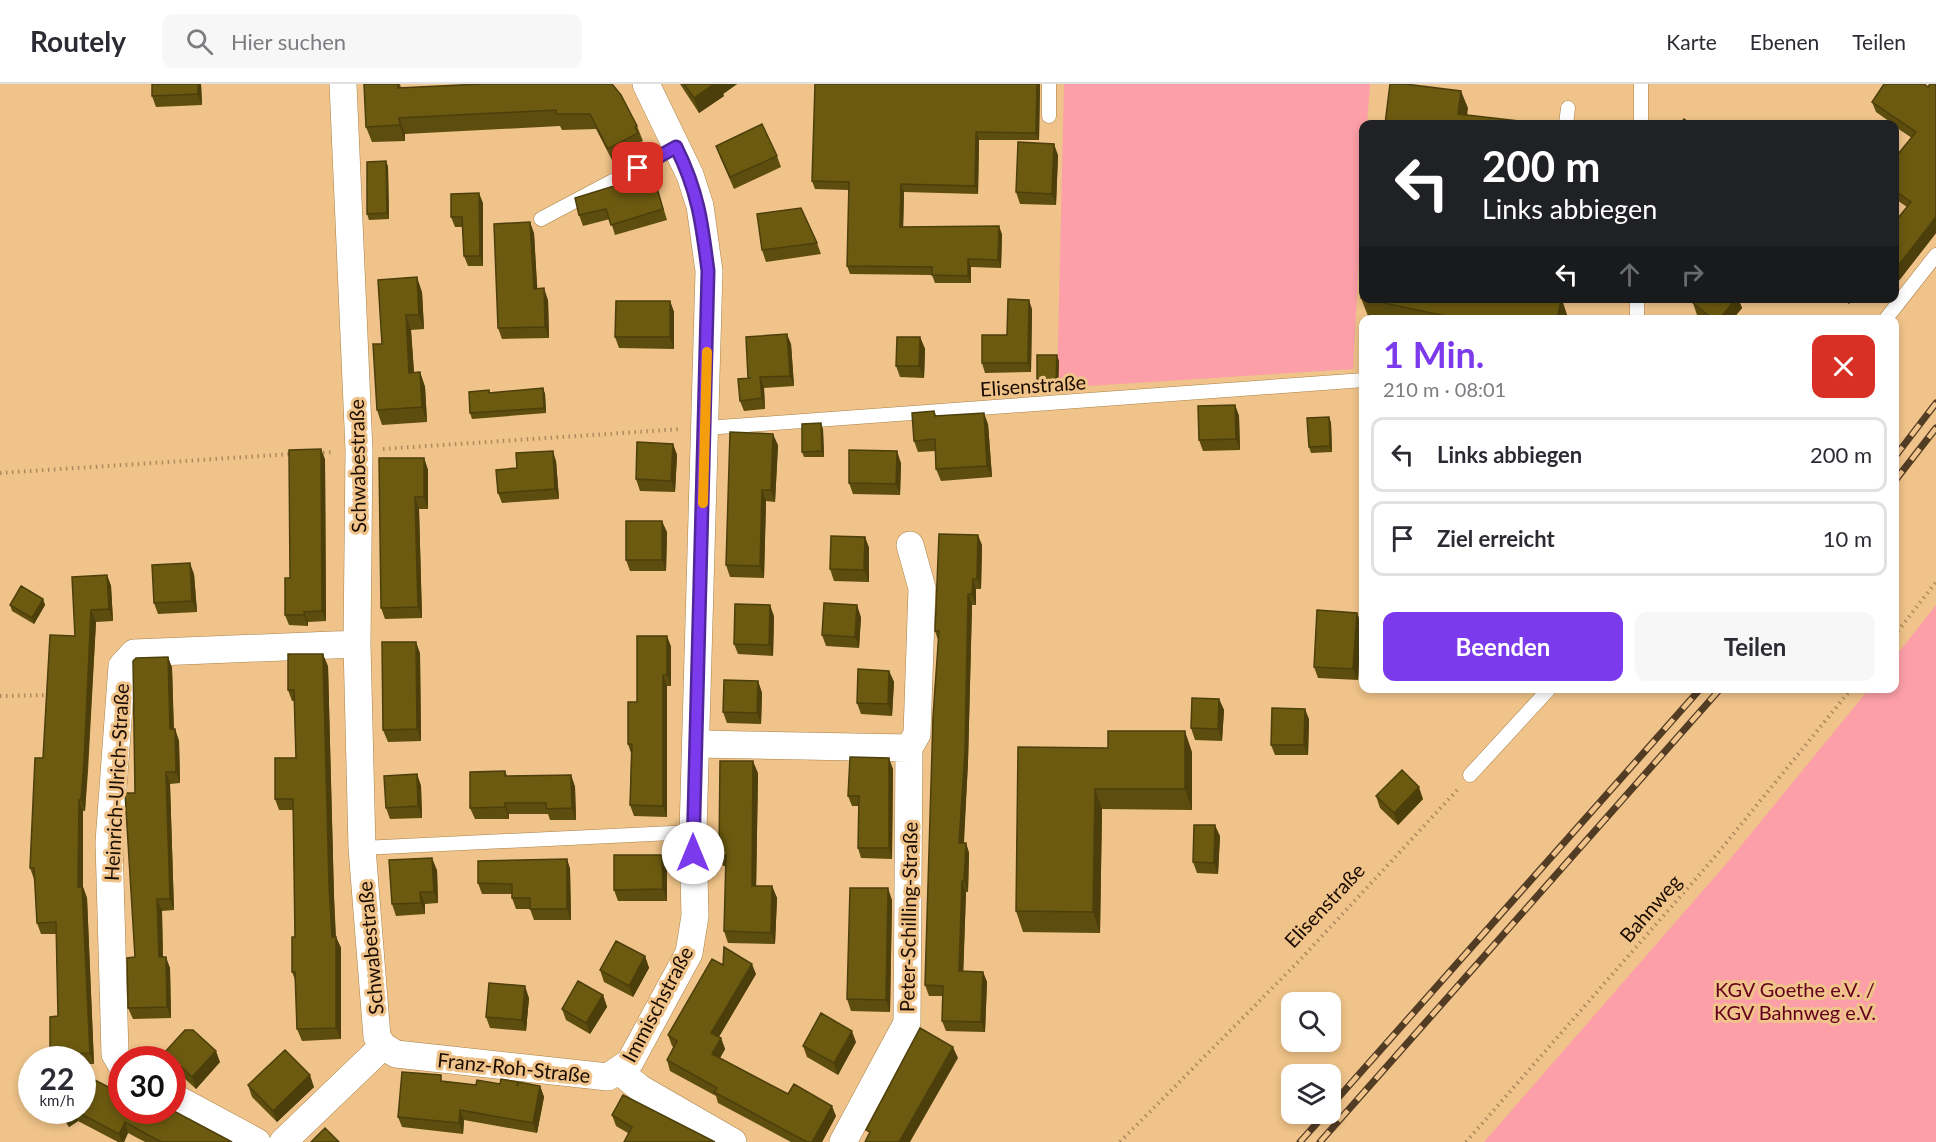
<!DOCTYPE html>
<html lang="de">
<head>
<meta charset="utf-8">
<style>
	:root { --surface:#fff; --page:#f7f7f7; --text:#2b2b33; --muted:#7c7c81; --line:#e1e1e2; --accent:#7c3aed }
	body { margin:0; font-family:Lato,sans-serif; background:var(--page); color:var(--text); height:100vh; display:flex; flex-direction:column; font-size:22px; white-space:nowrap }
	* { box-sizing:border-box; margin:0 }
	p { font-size:20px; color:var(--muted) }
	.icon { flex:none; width:33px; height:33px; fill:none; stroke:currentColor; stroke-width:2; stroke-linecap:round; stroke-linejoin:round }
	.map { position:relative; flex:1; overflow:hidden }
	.panel { position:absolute; left:1359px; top:231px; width:540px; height:378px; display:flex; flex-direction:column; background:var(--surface); border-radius:12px; box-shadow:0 3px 9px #0003 }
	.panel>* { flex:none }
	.top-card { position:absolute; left:1359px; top:36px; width:540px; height:183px; border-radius:12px; box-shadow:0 3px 9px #0003; background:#202124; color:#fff; overflow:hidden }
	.buttons { position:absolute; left:1281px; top:908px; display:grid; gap:12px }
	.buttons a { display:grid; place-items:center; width:60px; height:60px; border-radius:12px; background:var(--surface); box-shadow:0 3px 9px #0003; font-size:30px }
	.speed { position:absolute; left:18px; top:962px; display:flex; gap:12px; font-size:30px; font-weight:700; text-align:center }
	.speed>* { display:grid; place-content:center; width:78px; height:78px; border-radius:50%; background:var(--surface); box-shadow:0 3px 9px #0003; line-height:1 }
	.speed small { font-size:15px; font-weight:400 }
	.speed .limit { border:9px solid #d22; background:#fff; color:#111 }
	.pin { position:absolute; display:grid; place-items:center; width:51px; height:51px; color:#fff; margin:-26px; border-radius:12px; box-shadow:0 3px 9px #0006 }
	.me { position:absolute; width:66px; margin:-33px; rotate:0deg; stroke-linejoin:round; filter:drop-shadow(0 0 4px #0008) }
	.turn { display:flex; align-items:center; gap:21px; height:126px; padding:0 24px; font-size:27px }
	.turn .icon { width:78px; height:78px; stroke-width:2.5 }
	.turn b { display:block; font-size:42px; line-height:51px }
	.lanes { display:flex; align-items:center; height:57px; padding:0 24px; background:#0003; justify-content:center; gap:30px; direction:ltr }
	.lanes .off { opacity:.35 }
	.round { display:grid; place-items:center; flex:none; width:63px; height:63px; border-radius:12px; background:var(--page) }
	.summary { display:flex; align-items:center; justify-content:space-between; height:102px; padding:0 24px }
	h1 { font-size:36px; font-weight:700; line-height:45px; color:var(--accent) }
	.primary-button { display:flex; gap:12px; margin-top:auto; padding:12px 24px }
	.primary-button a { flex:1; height:69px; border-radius:12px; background:var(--accent); color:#fff; font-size:24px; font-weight:700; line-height:69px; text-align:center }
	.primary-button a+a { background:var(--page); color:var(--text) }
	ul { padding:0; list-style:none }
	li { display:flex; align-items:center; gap:18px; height:75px; margin:0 12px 9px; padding:0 12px; border:3px solid var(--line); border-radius:12px }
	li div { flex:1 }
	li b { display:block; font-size:22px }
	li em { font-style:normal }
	header { display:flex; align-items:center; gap:36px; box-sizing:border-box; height:84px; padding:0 30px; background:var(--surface); border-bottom:2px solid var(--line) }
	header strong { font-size:28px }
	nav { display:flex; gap:33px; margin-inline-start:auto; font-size:21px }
	.search { width:420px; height:54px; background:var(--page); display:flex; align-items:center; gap:15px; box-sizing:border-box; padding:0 21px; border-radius:12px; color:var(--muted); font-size:22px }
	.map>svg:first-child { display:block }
	.green { fill:#fc9fa8 }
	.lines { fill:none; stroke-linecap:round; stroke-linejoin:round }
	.service-casing { stroke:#a98047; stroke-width:15 }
	.minor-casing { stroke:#a98047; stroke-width:28 }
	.path { stroke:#ad8a5e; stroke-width:4; stroke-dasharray:1.5 4.5; stroke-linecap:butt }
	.service { stroke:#fff; stroke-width:14 }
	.minor { stroke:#fff; stroke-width:27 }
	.rail-casing { stroke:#533c24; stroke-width:7 }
	.rail { stroke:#efc389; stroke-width:4.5; stroke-dasharray:14; stroke-linecap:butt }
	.wall { fill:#5d4d0e }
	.shaded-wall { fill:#4c3f0b }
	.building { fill:#6c5a10; stroke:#4c3f0b; stroke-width:1.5 }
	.route-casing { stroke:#51269a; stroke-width:15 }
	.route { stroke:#7c3aed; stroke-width:10 }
	.slow { stroke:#f59e0b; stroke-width:10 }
	.labels { text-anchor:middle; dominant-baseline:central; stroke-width:6; stroke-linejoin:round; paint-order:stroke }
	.street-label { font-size:20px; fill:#1b0c00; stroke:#efc389 }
	.park-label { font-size:20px; fill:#64001d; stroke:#efc389 }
</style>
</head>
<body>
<header>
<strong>Routely</strong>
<div class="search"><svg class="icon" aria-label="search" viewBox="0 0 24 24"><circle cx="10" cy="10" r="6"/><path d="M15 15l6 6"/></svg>Hier suchen</div>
<nav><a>Karte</a><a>Ebenen</a><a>Teilen</a></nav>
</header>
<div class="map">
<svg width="1936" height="1058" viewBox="0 0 1936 1058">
	<rect width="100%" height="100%" fill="#efc389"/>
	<path class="green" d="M1064 0H1370L1367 40H1364L1363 103 1353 285 1057 304Z
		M1936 521V1058H1484L1726 780 1869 605 1894 604 1895 573Z"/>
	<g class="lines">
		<g class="service-casing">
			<path id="service" d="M1049 0V32
				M1566 40 1568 24
				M1641 40V0
				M541 135 677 63
				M1637 236V214
				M1885 236 1936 171
				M706 344 1364 296
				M1470 691 1550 604
				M362 764 693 748"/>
		</g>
		<g class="minor-casing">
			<path id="minor" d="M343 0 359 366 357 560 362 764 377 953 383 962 396 970 608 993 630 978 689 869 695 832 693 748 709 187 700 122 690 91 646 0
				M696 660 909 664
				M122 982 115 970 109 758 122 582 134 569 357 560
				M619 987 641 1005 733 1058
				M172 1012 257 1058
				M283 1058 383 962
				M843 1058 907 939 909 664 917 650 922 504 910 461"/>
		</g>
		<path class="path" d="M383 365 681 345
			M317 369 334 368
			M0 389 292 370
			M1894 552 1936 498
			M0 612 51 611
			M1120 1058 1299 877 1460 703
			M1466 1058 1713 775 1852 604"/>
		<use href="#service" class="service"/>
		<use href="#minor" class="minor"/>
		<g class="rail-casing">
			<path id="rail" d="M1894 374 1936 319
				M1894 398 1936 344
				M1330 1023 1701 604
				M1300 1058 1326 1029
				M1320 1058 1721 604"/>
		</g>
		<use href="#rail" class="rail"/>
	</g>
	<path class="wall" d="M201 0 202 21 156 23 152 12Z
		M364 0H400L401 4 481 0 637 42 643 57 641 58 643 64 614 80 596 45 562 46 560 42 405 50V57L372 58 366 43Z
		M680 0H737L723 10 724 12 699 29Z
		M815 0H1040L1039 56H979L978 110 904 108 903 143 1002 150 1001 184 971 183V199H935L932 191 850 190 847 182 849 106 815 105 812 97Z
		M1936 0V149L1894 203 1907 123 1894 114V75L1912 54 1894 42V40H1893L1876 28 1872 18Z
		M716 62 777 72 781 83 734 105 720 73Z
		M1058 71 1056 121 1020 120 1016 108Z
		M386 77 388 83 389 135 369 136 367 130Z
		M653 90 667 136 615 151 610 135 583 142 579 131Z
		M483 119V182H468L464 172 463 143H455L451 133Z
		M534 149 537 205 548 216 549 254 502 255 498 244Z
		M817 159 821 170 766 178 762 166Z
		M422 208 424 245 411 246 414 288H420L425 303 427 338 382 341 377 326 382 260Z
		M1361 214H1564L1563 219 1568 234V236H1384L1368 232Z
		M1697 214H1738L1742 224 1732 236H1703L1697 231 1693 219Z
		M1842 214H1853L1849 220Z
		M670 217 674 228V265L619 264 615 253Z
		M1032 225 1031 288 985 289 982 279 1007 251Z
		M920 253 925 265 924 294 900 293 896 282Z
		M791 260 794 302 764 304 765 325 744 327 740 317 748 294Z
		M1059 277 1058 303H1039L1037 297Z
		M543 304 545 310 546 329 472 335 470 329 489 306 490 309Z
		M1235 321 1239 332 1240 366 1203 367 1199 356Z
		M934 327 936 332 988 340 992 393 941 397 936 385 935 367 918 368 914 357Z
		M1329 333 1331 339 1332 368 1311 369 1309 363Z
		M823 345 824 373H804L802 368Z
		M673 360 677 371 675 408 640 407 636 395Z
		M778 361 775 418 766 417 764 494 730 493 726 481Z
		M424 374 428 386V425H419L422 534 385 535 381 524Z
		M325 375 326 537 308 538V542L289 541 285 531 290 494Z
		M556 377 559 415 502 419 498 409 517 384Z
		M901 379 900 411 853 410 849 399Z
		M667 448 666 487H630L626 476Z
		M865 453 869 464V498L834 497 830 485Z
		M982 461 981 505H976V521H972L968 678 964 759H966L969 769 968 808H966L963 887 983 888 987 898 985 948 946 947 942 937 943 912H929L925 901 938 556 935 547Z
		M194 490 197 528 158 530 154 519Z
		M107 491 111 502 113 537 96 538 88 688 85 727H83V803L87 814 94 980H82V975H52L50 970 58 932 56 850H41L37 839 35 795H34L30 784 43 674 75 552Z
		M43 515 45 521 34 540 12 527 10 521Z
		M1357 529 1361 540 1358 596 1318 594 1314 583Z
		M774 532 773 572 738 570 734 560Z
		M861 533 859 564 826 562 822 551Z
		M667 552 671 563V602H667V733L634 732 630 721 631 669 628 660 637 618Z
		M420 569 421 657 388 658 383 646Z
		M168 573 172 584 174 645H175L179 657 180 699 170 700 174 826 162 827 163 873 170 884 171 934 133 935 128 924 135 873V709Z
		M328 582 334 813 336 853 341 864V955L302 957 297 945 296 898 292 888 295 853 293 726H279L275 715 296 674 294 617H292L288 606Z
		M889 587 894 598 892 632 861 630 857 619Z
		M758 597 762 609 761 640 727 639 723 628Z
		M1446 604H1493V607H1447Z
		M1219 615 1224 626 1222 657 1195 656 1191 644Z
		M1309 635 1308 671H1275L1271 661Z
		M1018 663 1192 668V726L1102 725 1100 849 1023 848 1016 827Z
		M893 685 892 775 861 774 858 764V722H852L848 712Z
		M505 687 507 692 571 691 575 703 576 736H550L548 730H509V735H475L470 724Z
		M758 689 756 802H772L777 814 775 860 728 859 724 847 726 782H723L719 771Z
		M417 690 421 702 422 734 390 735 386 724Z
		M1376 712 1423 715 1398 741 1380 724Z
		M1220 752 1218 790 1197 789 1193 778Z
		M662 771 667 782V817H618L614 806Z
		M567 775 570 785 571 836H534L530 825H516L512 814V810H482L478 799Z
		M437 786 438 819 425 820V830L396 832 392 820Z
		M892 816 890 928 851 927 847 915Z
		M645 872 649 884 633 913 604 898 600 886Z
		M723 881 756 890 719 953 721 954 725 965 720 974 788 1010 836 1032 822 1058H791L718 1019 716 1012 670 987 667 976 674 963 672 962 668 951Z
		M603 911 607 923 590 950 566 936 562 925Z
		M529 914 526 947 490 944 486 933Z
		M856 958 838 991 807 973 803 962Z
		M165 968 220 978 196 1005 172 983V975H167Z
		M444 997 476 1001 500 1000 518 998V1000L540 1002 544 1013 537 1049 464 1036 463 1050 402 1043 398 1033Z
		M248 1001 314 1003 277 1038 252 1013Z
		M57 1026H122L232 1058H145L128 1049 124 1058H118L78 1037 69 1043Z
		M612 1031 715 1058 628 1049 616 1042Z"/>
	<path class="shaded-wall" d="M198 0H201L202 21 198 10Z
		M714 0H737L723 10 724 12 699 29 694 14Z
		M1037 0H1040L1039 56 1036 49Z
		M1461 7 1468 24 1466 40 1458 30Z
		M399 34 405 50V57L400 41Z
		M976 48 979 56 978 110 975 102Z
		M1054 60 1058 71 1056 121 1052 110Z
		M386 77 388 83 389 135 387 129Z
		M901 100 904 108 903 151 900 143Z
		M479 109 483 119V182L480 172Z
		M1936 133V149L1894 203V187Z
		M530 138 534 149 538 216 534 205Z
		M999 142 1002 150 1001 184 998 176Z
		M968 175 971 183V199L968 192Z
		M417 193 422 208 424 245 419 231Z
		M544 204 548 216 549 254 545 243Z
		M1553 214H1564L1563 219 1568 234V236H1557Z
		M1736 214H1738L1742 224 1732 236H1719Z
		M1847 214H1853L1849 220Z
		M1029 216 1032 225 1031 288 1028 279Z
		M670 217 674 228V265L670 253Z
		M406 231 411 246 415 304 409 289Z
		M787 250 791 260 794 302 790 292Z
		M920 253 925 265 924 294 919 282Z
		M1057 271 1059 277 1058 303 1056 297Z
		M420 288 425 303 427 338 422 323Z
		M760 293 764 304 765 325 762 314Z
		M543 304 545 310 546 329 544 324Z
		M1235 321 1239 332 1240 366 1236 355Z
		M984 329 988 340 992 393 987 382Z
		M1329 333 1331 339 1332 368 1330 362Z
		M821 339 823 345 824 373 822 367Z
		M773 350 778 361 775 418 771 406Z
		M673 360 677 371 675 408 671 397Z
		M321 365 325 375 326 537 322 527Z
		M553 367 556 377 559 415 555 405Z
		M897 367 901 379 900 411 896 400Z
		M424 374 428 386V425L424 413Z
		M762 406 766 417 764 494 760 482Z
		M415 413 419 425 422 534 418 523Z
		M662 437 667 448 666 487 662 476Z
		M978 451 982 461 981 505 977 495Z
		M865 453 869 464V498L864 486Z
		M190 479 194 490 197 528 192 517Z
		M107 491 111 502 113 537 109 525Z
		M973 495 976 505V521L972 510Z
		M968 510 972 521 968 678 963 769 959 759Z
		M43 515 45 521 34 540 32 534Z
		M770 521 774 532 773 572 769 561Z
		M857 521 861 533 859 564 855 553Z
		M91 526 96 538 85 727 81 716Z
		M304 528 308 538V542L304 531Z
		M1357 529 1361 540 1358 596 1353 585Z
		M667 552 671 563V602L667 591Z
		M416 558 420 569 421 657 417 645Z
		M323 570 328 582 334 813 336 863V853L341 864V955L336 944 329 801Z
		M168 573 172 584 174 657 170 645Z
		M889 587 894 598 892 632 888 620Z
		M663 591 667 602V733L663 722Z
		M758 597 762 609 761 640 757 629Z
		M1219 615 1224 626 1222 657 1218 645Z
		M1305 625 1309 635 1308 671 1304 661Z
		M175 645 179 657 180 699 176 688Z
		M1185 647 1192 668V726L1185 705Z
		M889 674 893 685 892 775 889 764Z
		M753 677 758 689 756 813 752 802Z
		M166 688 170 700 174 826 170 815Z
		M417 690 421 702 422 734 418 722Z
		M571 691 575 703 576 736 572 724Z
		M1419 703 1423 715 1398 741 1394 729Z
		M1095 705 1102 725 1100 849 1093 828Z
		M79 716 83 727V803L87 814 94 980 90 969 78 803Z
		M505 719 509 730V735L505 723Z
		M1215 741 1220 752 1218 790 1214 779Z
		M966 759 969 769 968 808 964 797Z
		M662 771 667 782V817L663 805Z
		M432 774 437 786 438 819 434 808Z
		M567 775 570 785 571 836 567 825Z
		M962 797 966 808 963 898 959 887Z
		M772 802 777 814 775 860 771 849Z
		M888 804 892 816 890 928 886 916Z
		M420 808 425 820V830L421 819Z
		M157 815 162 827 163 884 159 873Z
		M645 872 649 884 633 913 629 902Z
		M166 873 170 884 171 934 167 923Z
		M752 880 756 890 715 959 711 949Z
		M983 888 987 898 985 948 981 938Z
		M525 902 529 914 526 947 522 936Z
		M603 911 607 923 590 950 586 939Z
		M852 947 856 958 838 991 834 979Z
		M721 954 725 965 716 981 712 970Z
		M953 963 958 974 910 1058H899Z
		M216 967 220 978 196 1005 192 993Z
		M310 991 314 1003 277 1038 273 1027Z
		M540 1002 544 1013 537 1049 533 1039Z
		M832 1022 836 1032 822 1058H812Z
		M74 1026 78 1037 69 1043 65 1032Z
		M460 1026 464 1036 463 1050 459 1039Z
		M125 1038 128 1049 124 1058H122L119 1050Z"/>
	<path class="building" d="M152 0H198V10L152 12Z
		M364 0H398V4L481 0H612L621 11 637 42 635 43 638 49 608 65 590 30H556V26L399 34 400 41 366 43Z
		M684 0H714L694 14Z
		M815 0H1037L1036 49 976 48 975 102 901 100 900 143 999 142 998 176 968 175V192L932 191V183L847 182 849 98 812 97Z
		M1390 0H1405L1461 7 1458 30 1546 40H1385Z
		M1884 0H1924L1928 3 1930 0H1936V133L1894 187V139L1911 118 1894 106V75L1916 48 1872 18Z
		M1684 35 1691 40H1680Z
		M762 40 777 72 730 93 716 62Z
		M1018 58 1054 60 1052 110 1016 108Z
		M386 77 387 129 367 130V78Z
		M653 90 663 125 611 141 606 125 579 131 575 114Z
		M479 109 480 172H464L462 133H451V110Z
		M801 124 817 159 762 166 757 130Z
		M530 138 534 205 544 204 545 243 498 244 494 140Z
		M417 193 419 231H406L409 289 420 288 422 323 377 326 373 260H382L378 196Z
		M1364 204V214H1553L1561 216 1557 236H1464L1361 214Z
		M1697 214H1736L1719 236H1714L1693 219Z
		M1008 215 1029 216 1028 279H982V251H1007Z
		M616 217H670V253H615Z
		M787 250 790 292 760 293 762 314 740 317 738 295 751 294H748L746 253Z
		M897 253H920L919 282H896Z
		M1037 271H1057L1056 297H1037Z
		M543 304 544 324 470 329 469 308 489 306V309Z
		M1235 321 1236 355 1199 356 1198 322Z
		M934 327 935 332 984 329 987 382 936 385 935 355 914 357 912 329Z
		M1329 333 1330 362 1309 363 1307 334Z
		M821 339 822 367 802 368V340Z
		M730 348 773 350 771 406H762L760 482 726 481Z
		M637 358 673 360 671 397 636 395Z
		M321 365 322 527 304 528V531H285V494H290L289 366Z
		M849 366 897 367 896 400 849 399Z
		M553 367 555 405 498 409 496 386 517 384 516 369Z
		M379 374H424V413H415L418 523 381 524Z
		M626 437H662V476H626Z
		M939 450 978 451 977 495H973L972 510H968L965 667 959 759H966L964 797H962L959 887 983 888 981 938 942 937 943 902 925 901 933 633 939 547H935Z
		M831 452 865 453 864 486 830 485Z
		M190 479 192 517 154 519 152 481Z
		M107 491 109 525 91 526 84 677 81 716H79L78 803H82L90 969 50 970V933L58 932 56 838 37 839 34 784H30L35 674H43L50 551 75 552 72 493Z
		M21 502 43 515 32 534 10 521Z
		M824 519 857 521 855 553 822 551Z
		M735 520 770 521 769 561 734 560Z
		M1317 526 1357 529 1353 585 1314 583Z
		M637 552H667V591H663V722L630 721 632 660H628V618H637Z
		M382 558H416L417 645 383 646Z
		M288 570H323L329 801 332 853H336V944L297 945 295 888H292V853H295L293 715H275V674H296L294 606H288Z
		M168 573 170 645H175L176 688H166L170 815H157L159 873H166L167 923 128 924 127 874 135 873 125 709H135L133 577 136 574Z
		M858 585 889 587 888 620 857 619Z
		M724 596 758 597 757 629 723 628Z
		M1192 614 1219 615 1218 645 1191 644Z
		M1272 624 1305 625 1304 661H1271Z
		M1108 647H1185V705H1095L1093 828 1016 827 1018 663 1108 664Z
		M850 673 889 674V764H858L859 712H848Z
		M720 677H753L752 802H772L771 849 724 847 726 771H719Z
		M1402 686 1419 703 1394 729 1376 712Z
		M505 687V692L571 691 572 724 546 725V719H505V723L470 724V688Z
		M417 690 418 722 386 724 384 692Z
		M1194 741H1215L1214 779 1193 778Z
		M614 771H662L663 805 614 806Z
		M432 774 434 808H420L421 819 392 820 389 776Z
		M567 775V825H530V814H512V800L478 799V777Z
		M850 804H888L886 916 847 915Z
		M616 857 645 872 629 902 600 886Z
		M724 863 752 880 711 949 721 954 712 970 788 1010 794 1000 832 1022 812 1058H807L714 1008 717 1004 667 976 677 957 668 951 712 875 723 881Z
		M578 897 603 911 586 939 562 925Z
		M489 899 525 902 522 936 486 933Z
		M821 929 852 947 834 979 803 962Z
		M920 944 953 963 899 1058H865L870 1048 866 1046Z
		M185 946H193L216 967 192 993 165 968Z
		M285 966 310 991 273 1027 248 1001Z
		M402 988 441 991V997L476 1001 477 996 500 1000 501 995 518 998 517 1002 519 998 540 1002 533 1039 460 1026 459 1039 398 1033Z
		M87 992 122 1010V1026H153L157 1028 158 1026H172L232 1058H161L125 1038 119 1050 74 1026 65 1032 60 1026H82V994Z
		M623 1011 715 1058H624L632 1043 612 1031Z
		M325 1044 339 1058H311Z"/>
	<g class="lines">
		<g class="route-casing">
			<path id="route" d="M638 84 676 63C698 107 702 139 708 187L693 769"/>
		</g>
		<use href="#route" class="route"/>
		<path class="slow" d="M703 419 707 268"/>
	</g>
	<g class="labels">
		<g class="street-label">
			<text transform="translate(1033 301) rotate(-4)">Elisenstraße</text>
			<text transform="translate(357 382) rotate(-91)">Schwabestraße</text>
			<text transform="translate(116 698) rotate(-87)">Heinrich-Ulrich-Straße</text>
			<text transform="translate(1324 821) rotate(-47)">Elisenstraße</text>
			<text transform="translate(1650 824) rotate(-49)">Bahnweg</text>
			<text transform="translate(908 833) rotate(-89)">Peter-Schilling-Straße</text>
			<text transform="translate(370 864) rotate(-95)">Schwabestraße</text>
			<text transform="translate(657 920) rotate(-62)">Immischstraße</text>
			<text transform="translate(514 983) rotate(6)">Franz-Roh-Straße</text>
		</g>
		<g class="park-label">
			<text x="1795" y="905">KGV Goethe e.V. /<tspan x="1795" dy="23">KGV Bahnweg e.V.</tspan></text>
		</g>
	</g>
</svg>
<div class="buttons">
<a><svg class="icon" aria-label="search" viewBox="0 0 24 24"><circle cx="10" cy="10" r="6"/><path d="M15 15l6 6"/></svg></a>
<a><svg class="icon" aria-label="layers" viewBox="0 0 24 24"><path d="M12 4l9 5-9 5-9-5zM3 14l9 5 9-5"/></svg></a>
</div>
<div class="speed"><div>22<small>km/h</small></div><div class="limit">30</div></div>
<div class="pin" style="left:638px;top:84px;background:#d93025"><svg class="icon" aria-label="arrive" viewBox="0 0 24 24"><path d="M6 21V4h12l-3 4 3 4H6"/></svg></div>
<svg class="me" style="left:693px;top:769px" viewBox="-20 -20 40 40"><circle r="19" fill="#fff"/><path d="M0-13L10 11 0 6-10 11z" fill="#7c3aed"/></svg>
<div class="top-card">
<div class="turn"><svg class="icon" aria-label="left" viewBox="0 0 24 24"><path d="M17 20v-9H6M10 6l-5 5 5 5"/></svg><div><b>200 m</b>Links abbiegen</div></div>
<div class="lanes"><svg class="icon" aria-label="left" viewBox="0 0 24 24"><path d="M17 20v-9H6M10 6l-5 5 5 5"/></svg><svg class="icon off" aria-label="ahead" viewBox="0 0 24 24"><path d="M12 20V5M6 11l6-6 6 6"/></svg><svg class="icon off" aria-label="right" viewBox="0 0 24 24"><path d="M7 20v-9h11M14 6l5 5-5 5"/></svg></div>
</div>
<section class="panel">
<div class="summary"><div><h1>1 Min.</h1><p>210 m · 08:01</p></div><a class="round" style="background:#d93025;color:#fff"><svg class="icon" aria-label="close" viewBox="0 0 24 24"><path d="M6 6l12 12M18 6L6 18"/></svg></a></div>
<ul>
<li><svg class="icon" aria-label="left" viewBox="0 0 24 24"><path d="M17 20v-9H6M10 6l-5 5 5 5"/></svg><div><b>Links abbiegen</b></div><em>200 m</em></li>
<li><svg class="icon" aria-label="arrive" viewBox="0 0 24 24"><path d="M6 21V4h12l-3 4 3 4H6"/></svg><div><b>Ziel erreicht</b></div><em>10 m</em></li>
</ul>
<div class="primary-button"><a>Beenden</a><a>Teilen</a></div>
</section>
</div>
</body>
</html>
